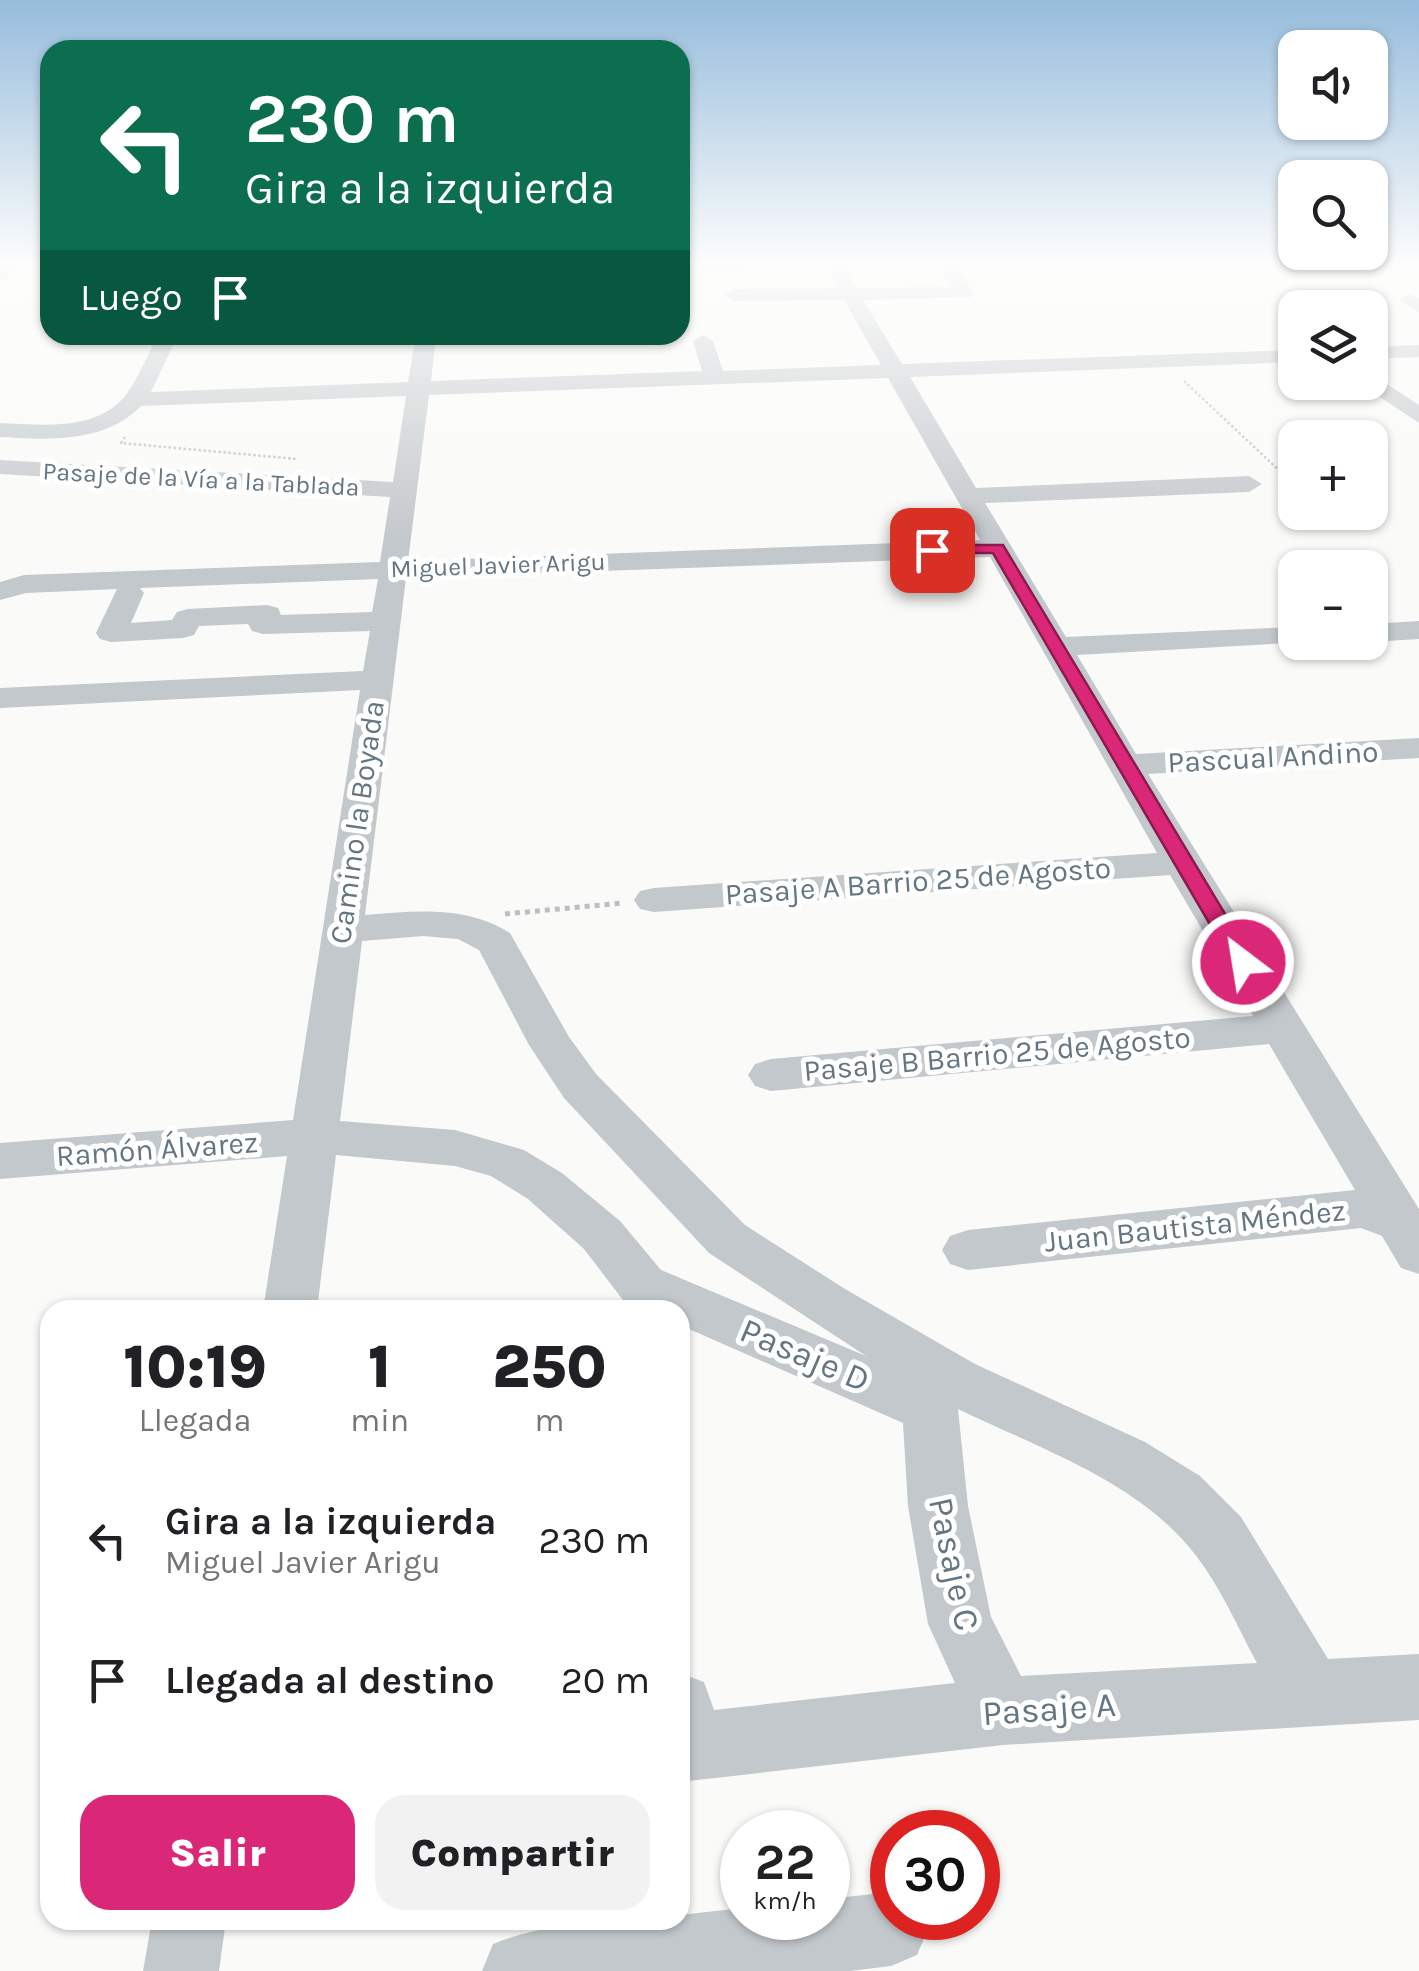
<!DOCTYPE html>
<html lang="es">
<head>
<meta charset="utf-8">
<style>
	:root { --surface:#fff; --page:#f2f2f2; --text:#202124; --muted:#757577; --accent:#db2777 }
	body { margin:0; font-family:Karla,sans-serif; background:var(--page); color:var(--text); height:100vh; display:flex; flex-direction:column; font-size:38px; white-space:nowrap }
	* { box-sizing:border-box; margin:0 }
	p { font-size:32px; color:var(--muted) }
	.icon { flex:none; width:55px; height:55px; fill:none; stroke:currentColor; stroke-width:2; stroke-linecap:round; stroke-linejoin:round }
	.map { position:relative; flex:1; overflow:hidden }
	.details { position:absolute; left:40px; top:1300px; width:650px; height:630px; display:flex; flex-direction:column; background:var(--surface); border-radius:30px; box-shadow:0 2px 8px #0004 }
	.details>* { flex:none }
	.top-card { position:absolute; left:40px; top:40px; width:650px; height:305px; border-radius:30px; box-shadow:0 2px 8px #0004; background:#0b6e4f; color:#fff; overflow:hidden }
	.tools { position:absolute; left:1278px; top:30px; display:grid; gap:20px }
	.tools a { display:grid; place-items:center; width:110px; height:110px; border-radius:20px; background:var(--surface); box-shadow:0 2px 8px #0004; font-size:50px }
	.speed { position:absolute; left:720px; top:1810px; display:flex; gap:20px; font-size:50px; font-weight:700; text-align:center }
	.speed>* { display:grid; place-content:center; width:130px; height:130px; border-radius:50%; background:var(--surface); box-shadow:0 2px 8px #0004; line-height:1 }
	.speed small { font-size:25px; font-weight:400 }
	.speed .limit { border:15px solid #d22; background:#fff; color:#111 }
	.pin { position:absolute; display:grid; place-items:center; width:85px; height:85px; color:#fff; margin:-42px; border-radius:20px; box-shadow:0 5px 15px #0006 }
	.me { position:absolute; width:110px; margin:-55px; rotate:329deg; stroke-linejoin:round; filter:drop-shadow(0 0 8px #0008) }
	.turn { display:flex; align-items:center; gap:35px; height:210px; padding:0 40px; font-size:45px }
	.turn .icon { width:130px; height:130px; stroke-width:2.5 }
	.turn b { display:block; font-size:70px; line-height:85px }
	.then { display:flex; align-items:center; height:95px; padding:0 40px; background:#0003; gap:20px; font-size:38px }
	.eta { display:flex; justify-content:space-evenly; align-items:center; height:170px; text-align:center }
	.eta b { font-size:60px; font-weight:800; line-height:70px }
	.button { display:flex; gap:20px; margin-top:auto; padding:20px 40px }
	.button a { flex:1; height:115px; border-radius:30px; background:var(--accent); color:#fff; font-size:40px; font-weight:800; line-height:115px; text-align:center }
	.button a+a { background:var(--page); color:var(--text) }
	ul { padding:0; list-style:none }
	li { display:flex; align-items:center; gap:30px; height:140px; padding:0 40px }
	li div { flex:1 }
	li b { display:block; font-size:38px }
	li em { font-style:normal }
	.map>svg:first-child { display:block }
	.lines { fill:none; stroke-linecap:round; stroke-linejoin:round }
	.path-far1 { stroke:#bbbfc2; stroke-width:2.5; stroke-dasharray:2.5 2.5; stroke-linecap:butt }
	.path { stroke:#bbbfc2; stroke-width:5; stroke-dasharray:5 5; stroke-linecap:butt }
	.minor { fill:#c3c8cc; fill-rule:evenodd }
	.route { fill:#db2777; stroke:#8e194d; stroke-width:2.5 }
	.labels { text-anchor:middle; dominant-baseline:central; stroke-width:10; stroke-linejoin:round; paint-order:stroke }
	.far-street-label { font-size:25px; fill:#657683; stroke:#fff }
	.street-label { font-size:30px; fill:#657683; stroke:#fff }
	.near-street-label { font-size:35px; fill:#657683; stroke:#fff }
</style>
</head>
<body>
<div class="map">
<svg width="1419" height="1971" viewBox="0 0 1419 1971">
	<rect width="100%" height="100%" fill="#fafaf8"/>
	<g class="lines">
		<path class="path-far1" d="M1184 381 1283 474
			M125 437 121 443 297 459"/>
		<path class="path" d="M505 914 623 903"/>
		<path class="minor" d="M0 264H18L7 279 0 281Z
			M680 264H812L803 269 680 273Z
			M824 264H842L857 288 951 287 937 264H955L974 293 971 297 863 300 902 364 1295 350V362L910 377 976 488 1249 476 1262 484 1249 492 985 503 1066 637 1295 627V642H1306L1077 655 1136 754 1419 738V758L1148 774 1419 1209V1274L1401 1268 1382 1236 1361 1228 968 1270 950 1264 942 1250 950 1236 968 1230 1355 1190 1269 1044 771 1091 755 1086 748 1075 755 1064 771 1059 1253 1016 1170 875 654 912 640 909 634 900 640 891 654 888 1157 853 990 557 406 578 365 915C414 911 466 905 510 933L569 1037 596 1074 745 1225 845 1289 975 1364 1145 1442 1200 1476 1241 1517 1328 1659 1419 1654V1720L1003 1745 680 1782V1673L704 1682 714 1710 955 1683 928 1624 908 1506 903 1423 680 1325V1310H646L623 1300 584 1249 528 1199 491 1176 455 1166 336 1155 317 1310H263L287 1156 0 1179V1143L293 1120 360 690 0 708V688L363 671 370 631 263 634 252 631 248 624 199 626 194 635 183 638 111 642 100 639 96 633 117 589 26 593 0 600V582L24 575 380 562 390 497 0 474V460L393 482 406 396 141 406C105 443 49 440 0 437V423C42 425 100 432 128 392 140 375 148 354 158 335H178L151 392 408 382 416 335H436L431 381 702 371 693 341 703 335 713 341 723 371 881 365 844 300 734 301 724 295 734 289 838 288ZM888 378 980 540 408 561 429 395ZM378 579 372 612 281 615 278 608 267 605 188 609 177 612 172 620 131 623 144 593 140 588ZM423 936 458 939 479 950 529 1045 564 1098 709 1253 866 1356 661 1270 620 1221 562 1173 524 1150 455 1130 340 1121 362 941ZM958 1409C1040 1449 1141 1482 1197 1557 1221 1588 1238 1628 1257 1663L1021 1676 991 1617 968 1506Z
			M1409 294 1419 298V312L1399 300Z
			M1419 345V357L1370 359V347Z
			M1370 373 1419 405V423L1362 385 1370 382Z
			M1419 621V639L1370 642V624Z
			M891 1892 892 1918H923L928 1929 917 1955 891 1966 850 1971H482L493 1944C549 1921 620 1920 680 1920V1915L742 1908V1918H828V1899Z
			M152 1920H226L219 1971H143Z"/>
	</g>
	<linearGradient id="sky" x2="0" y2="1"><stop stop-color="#96bcdc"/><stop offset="0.49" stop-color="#fdfdfc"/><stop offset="1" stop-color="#fdfdfc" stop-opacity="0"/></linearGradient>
	<rect width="1419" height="540" fill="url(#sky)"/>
	<path class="route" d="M932 545H1003L1254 962 1251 967 1243 969 1232 962 993 553H927L925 550Z"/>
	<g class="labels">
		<g class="far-street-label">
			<text transform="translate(201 479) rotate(3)">Pasaje de la Vía a la Tablada</text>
			<text transform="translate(498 565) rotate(-2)">Miguel Javier Arigu</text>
		</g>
		<g class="street-label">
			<text transform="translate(1273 757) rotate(-3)">Pascual Andino</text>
			<text transform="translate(357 822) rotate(-82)">Camino la Boyada</text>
			<text transform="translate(918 881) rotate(-4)">Pasaje A Barrio 25 de Agosto</text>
			<text transform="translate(997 1054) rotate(-5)">Pasaje B Barrio 25 de Agosto</text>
			<text transform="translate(157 1149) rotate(-4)">Ramón Álvarez</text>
			<text transform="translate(1195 1226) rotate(-6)">Juan Bautista Méndez</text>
		</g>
		<g class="near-street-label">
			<text transform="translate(805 1355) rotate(23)">Pasaje D</text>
			<text transform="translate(954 1564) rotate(78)">Pasaje C</text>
			<text transform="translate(1049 1709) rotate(-4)">Pasaje A</text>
		</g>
	</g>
</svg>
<div class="tools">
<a><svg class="icon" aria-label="sound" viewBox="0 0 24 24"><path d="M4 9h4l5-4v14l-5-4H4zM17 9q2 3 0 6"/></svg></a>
<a><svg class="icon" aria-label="search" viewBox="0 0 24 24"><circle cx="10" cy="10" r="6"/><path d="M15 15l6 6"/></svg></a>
<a><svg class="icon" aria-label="layers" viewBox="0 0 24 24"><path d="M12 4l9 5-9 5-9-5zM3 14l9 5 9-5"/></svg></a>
<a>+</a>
<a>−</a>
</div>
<div class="speed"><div>22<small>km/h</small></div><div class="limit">30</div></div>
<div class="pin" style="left:932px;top:550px;background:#d93025"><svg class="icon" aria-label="arrive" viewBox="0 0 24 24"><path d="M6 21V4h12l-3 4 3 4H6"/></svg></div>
<svg class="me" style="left:1243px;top:962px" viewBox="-20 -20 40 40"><circle r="17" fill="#db2777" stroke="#fff" stroke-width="3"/><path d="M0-11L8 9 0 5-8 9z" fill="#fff"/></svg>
<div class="top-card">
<div class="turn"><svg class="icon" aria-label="left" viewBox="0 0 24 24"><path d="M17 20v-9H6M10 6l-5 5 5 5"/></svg><div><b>230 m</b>Gira a la izquierda</div></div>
<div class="then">Luego<svg class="icon" aria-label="arrive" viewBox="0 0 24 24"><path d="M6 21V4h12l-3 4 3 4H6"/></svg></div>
</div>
<section class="details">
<div class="eta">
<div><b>10:19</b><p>Llegada</p></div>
<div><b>1</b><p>min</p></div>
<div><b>250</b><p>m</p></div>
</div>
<ul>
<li><svg class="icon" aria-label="left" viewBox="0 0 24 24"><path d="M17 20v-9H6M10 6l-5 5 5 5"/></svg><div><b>Gira a la izquierda</b><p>Miguel Javier Arigu</p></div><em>230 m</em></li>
<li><svg class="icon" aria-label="arrive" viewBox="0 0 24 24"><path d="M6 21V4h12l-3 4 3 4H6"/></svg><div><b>Llegada al destino</b></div><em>20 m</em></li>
</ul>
<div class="button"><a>Salir</a><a>Compartir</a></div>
</section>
</div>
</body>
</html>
